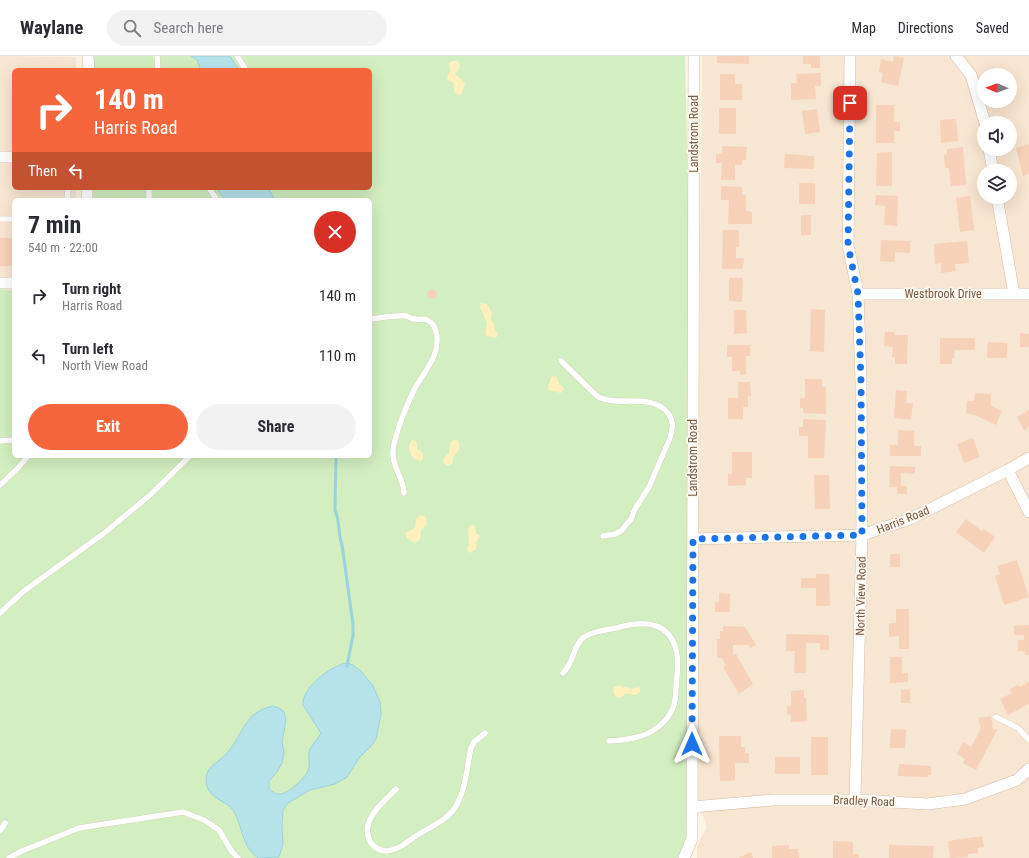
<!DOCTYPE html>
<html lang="en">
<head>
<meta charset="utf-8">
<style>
	:root { --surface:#fff; --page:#f2f2f3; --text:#2b2b33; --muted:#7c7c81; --line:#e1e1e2; --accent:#f5663c }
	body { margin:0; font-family:"Roboto Condensed",sans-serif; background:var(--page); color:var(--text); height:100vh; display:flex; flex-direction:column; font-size:15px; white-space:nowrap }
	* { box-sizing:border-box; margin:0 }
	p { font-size:13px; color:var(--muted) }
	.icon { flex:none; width:22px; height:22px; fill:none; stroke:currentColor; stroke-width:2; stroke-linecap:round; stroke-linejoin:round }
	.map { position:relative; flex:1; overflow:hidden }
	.panel { position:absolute; left:12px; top:142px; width:360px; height:260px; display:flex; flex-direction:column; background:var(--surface); border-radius:6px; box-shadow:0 4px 16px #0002 }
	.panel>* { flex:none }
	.guide { position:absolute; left:12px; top:12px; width:360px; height:122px; border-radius:6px; box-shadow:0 4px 16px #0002; background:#f5663c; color:#fff; overflow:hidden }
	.needle { width:26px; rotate:271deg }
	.controls { position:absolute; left:977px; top:12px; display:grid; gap:8px }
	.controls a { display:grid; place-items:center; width:40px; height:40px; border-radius:50%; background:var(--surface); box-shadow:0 4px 16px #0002; font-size:20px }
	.pin { position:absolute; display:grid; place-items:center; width:34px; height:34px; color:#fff; margin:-17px; border-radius:8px; box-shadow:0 2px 6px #0006 }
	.me { position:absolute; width:44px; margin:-22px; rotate:0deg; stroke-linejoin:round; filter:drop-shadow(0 0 3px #0008) }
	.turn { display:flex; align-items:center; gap:14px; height:84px; padding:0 16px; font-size:18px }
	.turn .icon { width:52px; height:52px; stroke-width:2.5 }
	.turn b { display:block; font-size:28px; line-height:34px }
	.then { display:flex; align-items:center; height:38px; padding:0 16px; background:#0003; gap:8px; font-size:15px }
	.round { display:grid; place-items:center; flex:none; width:42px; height:42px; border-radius:21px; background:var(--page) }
	.head { display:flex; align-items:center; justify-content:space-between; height:68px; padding:0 16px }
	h1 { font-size:24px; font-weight:700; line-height:30px }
	.action { display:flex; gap:8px; margin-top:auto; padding:8px 16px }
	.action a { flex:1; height:46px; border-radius:24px; background:var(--accent); color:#fff; font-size:16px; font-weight:700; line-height:46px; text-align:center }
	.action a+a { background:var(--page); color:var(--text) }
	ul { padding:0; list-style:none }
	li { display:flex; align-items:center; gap:12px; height:60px; padding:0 16px }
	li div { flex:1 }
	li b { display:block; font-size:15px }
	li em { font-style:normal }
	header { display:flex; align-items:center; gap:24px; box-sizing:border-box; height:56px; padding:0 20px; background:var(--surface); border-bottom:1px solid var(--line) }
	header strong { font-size:19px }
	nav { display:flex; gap:22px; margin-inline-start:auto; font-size:14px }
	.search { width:280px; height:36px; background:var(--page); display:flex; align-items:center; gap:10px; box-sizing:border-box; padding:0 14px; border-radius:22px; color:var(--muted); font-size:15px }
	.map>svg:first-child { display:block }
	.residential { fill:#f7e6d1; fill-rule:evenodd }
	.green { fill:#d3eec0 }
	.sand { fill:#fff0bd }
	.water { fill:#b6e3ea; stroke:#9bd3dd }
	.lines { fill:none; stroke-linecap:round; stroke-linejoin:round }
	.stream { stroke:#9bd3dd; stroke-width:3 }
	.building { fill:#f7d1b8 }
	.service-casing { stroke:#d4bdab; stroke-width:6 }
	.minor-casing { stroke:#d4bdab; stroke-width:12 }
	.service { stroke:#fff; stroke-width:5.5 }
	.minor { stroke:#fff; stroke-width:11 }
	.route { stroke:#1a73e8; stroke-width:7; stroke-dasharray:0 12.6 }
	.labels { text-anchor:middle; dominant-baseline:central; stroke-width:3.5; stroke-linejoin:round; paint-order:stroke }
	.street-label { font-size:12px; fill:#7a5946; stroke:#fff8ec }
</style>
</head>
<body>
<header>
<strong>Waylane</strong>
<div class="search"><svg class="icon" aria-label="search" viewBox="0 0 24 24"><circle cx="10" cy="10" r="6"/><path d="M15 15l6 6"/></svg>Search here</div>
<nav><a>Map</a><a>Directions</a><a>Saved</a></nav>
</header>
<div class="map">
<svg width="1029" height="802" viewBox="0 0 1029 802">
	<rect width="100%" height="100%" fill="#fef4e4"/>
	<path class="residential" d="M0 0 76 1V14H14V132H76V144H14V226H0Z
		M702 0H1029V802H697V789L707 772 697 740 696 717ZM984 19H1010V45H984ZM984 67H1010V93H984ZM984 115H1010V141H984Z"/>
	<path class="green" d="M90 0H685L693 373 687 802H0V233L14 234V400H370V144H90V132H370V14H90Z"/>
	<path class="sand" d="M453 5H457L460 8 459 13 456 16 455 18 465 27 462 37 459 39 454 36V27L448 24 447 21 450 15 449 7Z
		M481 247 487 248 492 257 491 263 494 268V272L498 278 496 282 487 280 485 278 487 267 480 251Z
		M552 320 557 321 559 327 563 331 564 333 561 337 548 334V330Z
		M456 383 459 386V394L454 400 452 408 447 410 444 407 443 403 449 397 451 386Z
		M412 384 416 385 417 388V393C421 395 424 397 423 403L420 405C410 402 405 393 412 384Z
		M421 459 426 461 427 468 421 474 420 484 415 487 407 482 405 478 408 475 415 472 416 463Z
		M472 469 475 470 476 477 480 480 476 486 477 489 476 493 470 497 467 494 469 487 468 473 470 470Z
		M619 629 623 632 627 631 631 633 638 631 640 633V636L636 639C633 639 628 637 625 638 624 639 623 640 622 641 614 644 612 636 614 631Z"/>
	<path class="water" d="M191 0H230L239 14H201L197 4Z
		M216 132H268L275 144H225Z
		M347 607 353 609 361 615 373 630 380 646 381 658 376 683 372 689 359 702 347 721 335 728 310 734 288 747 283 754 282 769 283 788 279 801 258 802C241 790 243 770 233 754 226 744 206 743 206 723 206 710 221 705 228 696 244 677 244 656 273 650L279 652 284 656 286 664 282 686 284 696 282 707 277 716 269 725V732C272 735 274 738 279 738 287 739 305 722 308 715 311 708 307 700 310 693 313 687 318 683 321 677L303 649C301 632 332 609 347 607Z"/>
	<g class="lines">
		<path class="stream" d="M336 400 335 454C340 465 338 478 342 489L353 568V580L347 610"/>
	</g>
	<path class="building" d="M717 0H749V8L717 7Z
		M803 0H820V12H811V8H803Z
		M894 0 904 2 898 30 881 26 883 17 879 16 881 3 893 6Z
		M821 17V30H815L816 43 791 44V27H797L796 18Z
		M720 18H735V28H742V44H720Z
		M876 49H894V66H900V75H894V87H876Z
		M719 52H736V78H719Z
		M817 53 820 76 805 78 802 55Z
		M956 63 958 85 941 87 940 64Z
		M1029 88V118L1023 120 1016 92Z
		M722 90 747 91 746 104H742V109H735V124H721L722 107H716V98H722Z
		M963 91 966 129 951 130 949 112H945L944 99 947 98V93Z
		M892 96V130H876L877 97Z
		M785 98 814 100V113L784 112Z
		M799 127H815V148H799Z
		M721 130 742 131V139H746V155L752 156V168H728L729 144H721Z
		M876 139 898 140 897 170 884 169 885 150 875 149Z
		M970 140 974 174 960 176 956 142Z
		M801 159H811V179H801Z
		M723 174H739V191H736V202H744L743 213H722Z
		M0 182H14V210H0Z
		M881 184 910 185V197L895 196V206L880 205Z
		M967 185 969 207 955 208 956 215 941 217V207L935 208 934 188Z
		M729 222H743L742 246 729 245Z
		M433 233 437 237 435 242 431 243 427 240 428 235Z
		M811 253 825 254 824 296 810 295Z
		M734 254H746L747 277 734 278Z
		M885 276H895V279H908L907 308H895V301H892L893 291 884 290Z
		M1020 277 1029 278V291H1020Z
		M940 282H975V294H955L954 302H952V308H940Z
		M988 286 1007 287V302H987Z
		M727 289H750V300H746V319H740V315H732V301H727Z
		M805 323H822V331H826V358L803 357V352H800V342H805Z
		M738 326H750L751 340H748V351H743V363H728V342H738Z
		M896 334 907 335 906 347H913L911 364 894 362Z
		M975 337 991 338V350L1002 355 996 369 975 359 966 357 967 345H974Z
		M1029 354V371L1024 374 1017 361Z
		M803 363 826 364 824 402H808V380H799V371H803Z
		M898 374 914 375V390H921V400H890V389H898Z
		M973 382 980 401 964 407 957 388Z
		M732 396H752V422H746V429L728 430V418H732Z
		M890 410 915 411V418L901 417V430H907V438H897V431H889Z
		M814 419H829L830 453H815Z
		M966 463 982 475 984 473 995 481 984 497 956 476Z
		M890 498H900V511H890Z
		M1017 504 1029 541 1004 549 995 520 1000 518 997 510Z
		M816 518H829L830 550H816V532H801V522H816Z
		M719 537 730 538V556H715V546H719Z
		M896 553H909V593H899V580L889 581V567H896Z
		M1029 569V599H1025V595H1018V584H1024V579H1014V570Z
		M723 570 745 571 756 589 750 592 748 589H733V598H736L753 628 739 638 723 611 726 609 722 602H717V583H720V575H723Z
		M786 578 829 579V594H820V587H806V617H794L795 595H786Z
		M890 601H902V617H908V626L890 627Z
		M1029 626V648L1008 659 1000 643 1012 637 1010 633 1018 629 1020 631Z
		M910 633V647H901V634Z
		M804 634V642H806L807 665 791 666V658L787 659V650H791V635Z
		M991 660 993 673 997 674 976 714 963 707 965 703 957 698 963 686 971 691 981 673 978 662Z
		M891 673 906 674 905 692H890Z
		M719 680H741V691H745V697H749V707H735V725H720Z
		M811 681H828V719H811Z
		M775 701H800V718H775Z
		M899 708 931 710V719H928V721L898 720Z
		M982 780 984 791 978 792V797L968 798V801L950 802 948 785Z
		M833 785 853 786V798H859V802H833Z
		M789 789V793H798L799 802H772V790Z
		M889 789 934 790 933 802H889Z
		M751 796 753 802H738Z"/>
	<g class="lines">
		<g class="service-casing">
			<path id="service" d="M157 0 158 14
				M237 0 246 14
				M209 132 217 144
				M67 144 68 134
				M149 144V132
				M0 163H14
				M370 263C382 262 394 259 406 260 410 261 412 263 415 263 419 264 423 262 427 264 440 269 438 290 434 300 429 312 420 323 414 334 406 351 398 370 394 388 389 410 403 418 404 437
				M561 305 598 341C620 351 650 337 667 356 674 364 673 372 670 382L649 431 635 453 631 463 621 475 615 478 603 480
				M0 385 14 384
				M0 429 18 412 28 400
				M0 557 24 535 103 478 150 439 190 400
				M563 617C574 607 573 589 584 581 593 575 606 574 616 572 630 568 651 564 664 574 681 587 678 612 676 631 676 638 675 646 673 652 670 659 665 666 658 671 645 682 626 684 609 685
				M996 661 1018 672 1029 684
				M396 733C383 746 358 766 371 787 375 792 381 795 387 795 400 794 409 784 419 778 433 769 449 764 457 748 466 732 467 710 471 692L474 686 485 677
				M0 775 5 767
				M9 802 22 795 79 772 183 756 204 764 219 774 232 796 238 802"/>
		</g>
		<g class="minor-casing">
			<path id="minor" d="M88 0 89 14
				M850 0 848 189 858 238 861 326 862 479 855 744
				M956 0 971 19 985 67
				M989 93 993 115
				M0 101H14
				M997 141 1014 238
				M87 144V132
				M0 227H14
				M858 238H1029
				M1008 414 1029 456
				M693 483 862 479 910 463 1008 414 1029 402
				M692 751 774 744H855L928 748 965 743 1017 724 1029 713
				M684 802 692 783 694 0"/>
		</g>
		<use href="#service" class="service"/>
		<use href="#minor" class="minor"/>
	</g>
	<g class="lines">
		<path class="route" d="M692 688 693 483 862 479 861 326 858 238 848 189 850 47"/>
	</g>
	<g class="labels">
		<g class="street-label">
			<text transform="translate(694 78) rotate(-90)">Landstrom Road</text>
			<text x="943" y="238">Westbrook Drive</text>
			<text transform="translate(693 402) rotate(-90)">Landstrom Road</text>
			<text transform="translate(903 464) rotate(-22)">Harris Road</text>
			<text transform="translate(861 540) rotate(-89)">North View Road</text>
			<text transform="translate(864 745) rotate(2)">Bradley Road</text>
		</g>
	</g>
</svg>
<div class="controls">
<a><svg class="needle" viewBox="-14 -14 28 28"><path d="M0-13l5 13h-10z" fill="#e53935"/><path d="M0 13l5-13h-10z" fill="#7c7c81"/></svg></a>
<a><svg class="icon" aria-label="sound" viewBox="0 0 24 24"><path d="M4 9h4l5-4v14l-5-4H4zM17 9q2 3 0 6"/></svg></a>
<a><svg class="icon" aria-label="layers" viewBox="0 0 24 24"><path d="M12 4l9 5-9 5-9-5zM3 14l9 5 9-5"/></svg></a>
</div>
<div class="pin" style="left:850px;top:47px;background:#d93025"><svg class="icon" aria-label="arrive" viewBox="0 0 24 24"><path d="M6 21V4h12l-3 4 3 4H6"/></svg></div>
<svg class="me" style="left:692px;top:688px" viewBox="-20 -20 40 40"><path d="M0-17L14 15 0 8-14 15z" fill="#1a73e8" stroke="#fff" stroke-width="4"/></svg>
<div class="guide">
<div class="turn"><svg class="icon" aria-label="right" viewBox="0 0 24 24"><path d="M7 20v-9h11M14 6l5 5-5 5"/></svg><div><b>140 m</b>Harris Road</div></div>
<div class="then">Then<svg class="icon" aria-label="left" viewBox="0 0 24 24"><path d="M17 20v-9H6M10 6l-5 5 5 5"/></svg></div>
</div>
<section class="panel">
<div class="head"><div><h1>7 min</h1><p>540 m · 22:00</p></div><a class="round" style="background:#d93025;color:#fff"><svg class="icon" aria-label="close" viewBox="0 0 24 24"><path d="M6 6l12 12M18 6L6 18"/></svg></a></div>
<ul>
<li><svg class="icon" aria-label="right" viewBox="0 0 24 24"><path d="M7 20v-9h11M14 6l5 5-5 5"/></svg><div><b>Turn right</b><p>Harris Road</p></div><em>140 m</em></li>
<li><svg class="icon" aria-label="left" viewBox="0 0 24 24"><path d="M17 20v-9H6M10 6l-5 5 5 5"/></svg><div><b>Turn left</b><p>North View Road</p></div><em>110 m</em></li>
</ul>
<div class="action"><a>Exit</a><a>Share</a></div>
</section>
</div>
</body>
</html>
